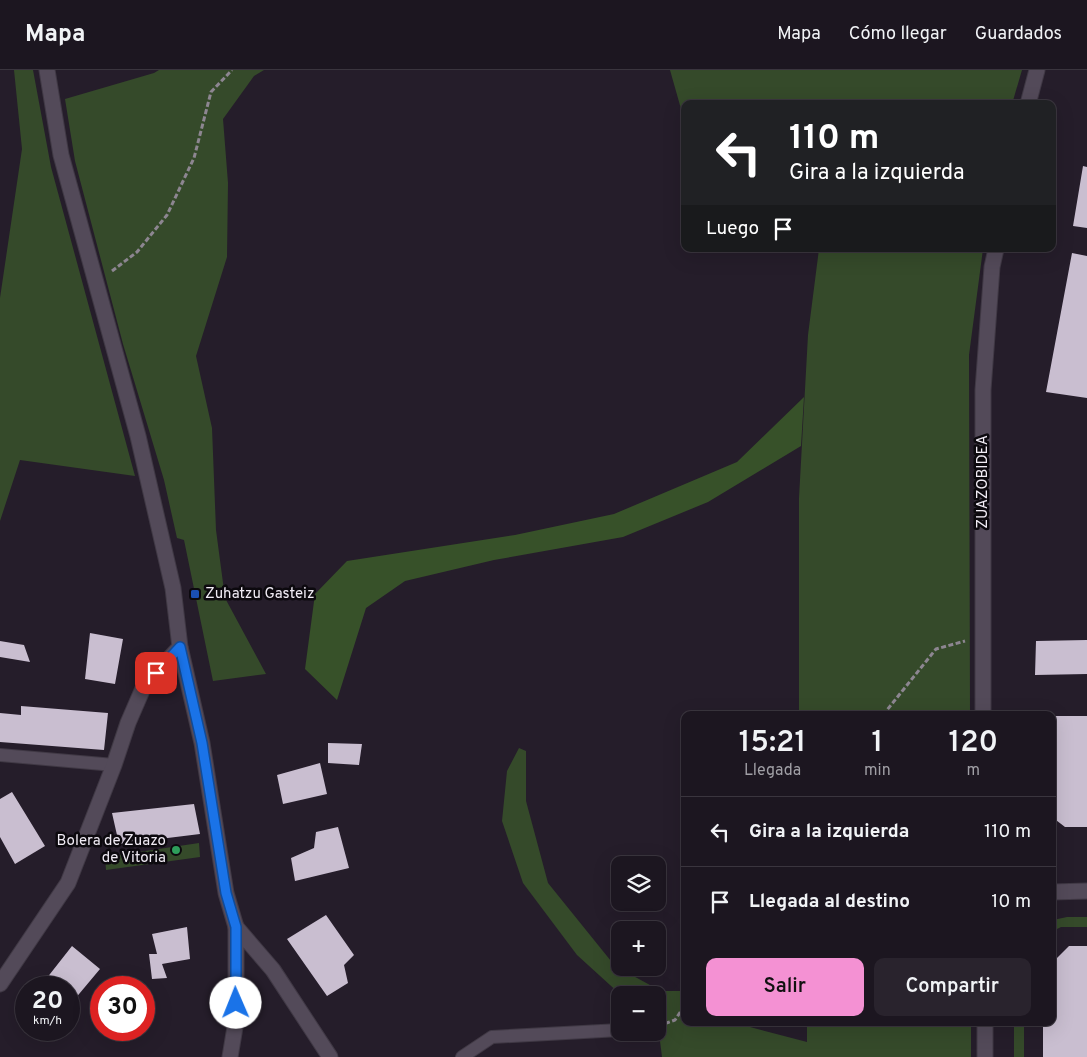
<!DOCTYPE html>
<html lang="es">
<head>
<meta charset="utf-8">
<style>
	:root { --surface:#1c1620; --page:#29232d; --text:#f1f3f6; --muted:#a09fa5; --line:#3a353e; --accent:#f491d3 }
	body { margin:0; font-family:Overpass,sans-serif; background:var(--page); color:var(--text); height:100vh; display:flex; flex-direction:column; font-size:19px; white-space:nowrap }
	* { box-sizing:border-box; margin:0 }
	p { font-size:16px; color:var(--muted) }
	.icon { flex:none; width:28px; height:28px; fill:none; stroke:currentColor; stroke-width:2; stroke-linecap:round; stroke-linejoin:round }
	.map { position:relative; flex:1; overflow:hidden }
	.sheet { position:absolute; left:681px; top:641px; width:375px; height:315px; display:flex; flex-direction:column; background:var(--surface); border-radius:10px; box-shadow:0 5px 20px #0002,0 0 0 1px var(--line) }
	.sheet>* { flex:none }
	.top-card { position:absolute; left:681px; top:30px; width:375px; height:152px; border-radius:10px; box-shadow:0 5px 20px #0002,0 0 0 1px var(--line); background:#202124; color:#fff; overflow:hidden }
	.controls { position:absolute; left:611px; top:786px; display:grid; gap:10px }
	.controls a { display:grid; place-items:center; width:55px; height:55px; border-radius:10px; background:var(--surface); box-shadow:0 5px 20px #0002,0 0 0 1px var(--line); font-size:25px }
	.speed { position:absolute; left:15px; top:906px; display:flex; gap:10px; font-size:25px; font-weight:700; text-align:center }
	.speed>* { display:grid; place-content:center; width:65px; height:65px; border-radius:50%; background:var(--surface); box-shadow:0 5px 20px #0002,0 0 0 1px var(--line); line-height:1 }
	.speed small { font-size:12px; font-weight:400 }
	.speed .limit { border:8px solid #d22; background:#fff; color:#111 }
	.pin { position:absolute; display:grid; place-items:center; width:42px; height:42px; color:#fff; margin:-21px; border-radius:10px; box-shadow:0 2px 8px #0006 }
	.me { position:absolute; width:55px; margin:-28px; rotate:359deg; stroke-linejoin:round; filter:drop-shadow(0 0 4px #0008) }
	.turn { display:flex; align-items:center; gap:18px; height:105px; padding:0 25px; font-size:22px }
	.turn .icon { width:65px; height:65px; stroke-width:2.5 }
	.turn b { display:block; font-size:35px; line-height:42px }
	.then { display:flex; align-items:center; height:48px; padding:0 25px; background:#0003; gap:10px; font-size:19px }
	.eta { display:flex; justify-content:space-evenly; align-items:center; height:85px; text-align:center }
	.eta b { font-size:30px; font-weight:600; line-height:35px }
	.button { display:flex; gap:10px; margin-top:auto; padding:10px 25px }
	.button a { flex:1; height:58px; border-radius:10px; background:var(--accent); color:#111; font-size:20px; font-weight:600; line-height:58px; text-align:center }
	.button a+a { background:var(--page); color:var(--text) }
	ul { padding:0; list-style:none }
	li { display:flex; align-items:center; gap:15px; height:70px; padding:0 25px; border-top:1px solid var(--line) }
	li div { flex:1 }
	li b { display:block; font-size:19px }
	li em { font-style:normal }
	header { display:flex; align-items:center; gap:30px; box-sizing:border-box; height:70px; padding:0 25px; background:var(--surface); border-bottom:1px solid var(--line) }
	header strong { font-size:24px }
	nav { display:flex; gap:28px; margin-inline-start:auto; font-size:18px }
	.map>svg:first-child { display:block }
	.green { fill:#354a2a }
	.forest { fill:#375129 }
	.building { fill:#c9bed0 }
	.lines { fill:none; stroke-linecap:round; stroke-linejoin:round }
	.lane-casing { stroke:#403945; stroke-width:14 }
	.street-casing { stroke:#403945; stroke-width:17 }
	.secondary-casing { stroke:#403945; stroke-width:17 }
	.path { stroke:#8d8691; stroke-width:3; stroke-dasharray:5 2.5; stroke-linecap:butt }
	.lane { stroke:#534a59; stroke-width:12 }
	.street { stroke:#534a59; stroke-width:15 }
	.secondary { stroke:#534a59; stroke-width:15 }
	.route-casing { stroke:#114b97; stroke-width:12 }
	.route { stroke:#1a73e8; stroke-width:9 }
	.transit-dot { fill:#1a4fb4; stroke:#0c090e; stroke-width:2 }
	.leisure-dot { fill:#2e9e5b; stroke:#0c090e; stroke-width:2 }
	.labels { text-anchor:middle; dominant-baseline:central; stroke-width:5; stroke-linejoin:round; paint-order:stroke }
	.street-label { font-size:15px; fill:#f1ecf5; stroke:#0c090e }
	.poi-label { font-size:15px; fill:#f1ecf5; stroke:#0c090e; text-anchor:start }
</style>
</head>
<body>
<header>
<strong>Mapa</strong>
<nav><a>Mapa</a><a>Cómo llegar</a><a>Guardados</a></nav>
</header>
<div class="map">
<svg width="1087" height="987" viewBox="0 0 1087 987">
	<rect width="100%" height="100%" fill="#251d2a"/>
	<path class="green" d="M14 0H33L51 97 135 406 20 390 0 451V228L22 79Z
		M159 0H264L254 6 223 49 228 113 227 187 196 286 212 358 216 460 225 528 266 604 213 611 184 470 177 468 164 410 123 274 75 91 65 29 154 3Z
		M670 0H1022L1012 34H685V53Z
		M819 179H983L969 285 970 645H799V428L808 265Z
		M519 678 526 681V731L548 813 615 896 661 921H683L685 918V952L735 953 807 972V953H971V987H662L660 971 651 963 658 962V925H621L577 885 523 813 502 751 507 701Z
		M199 773 200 787 106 800 105 787Z
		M1067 847H1087V857H1061L1053 861V850Z
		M1014 953H1024V987H1014Z"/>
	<path class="forest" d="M804 327 801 376 708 432 623 467 494 490 405 511 366 538 337 630 305 599 315 524 347 491 515 465 614 444 737 392Z"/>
	<path class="building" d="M1083 96 1087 97V158L1073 156Z
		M1072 183 1087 186V328L1046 322Z
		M90 563 123 569 115 614 85 609Z
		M1087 570V604L1035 605 1036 571Z
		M0 571 24 575 30 592 0 587Z
		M21 636 108 643 104 680 0 672V643L21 645Z
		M1052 646H1087V757H1065L1052 747Z
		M328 673 362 674 359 695 328 693Z
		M320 693 327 724 283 734 277 705Z
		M12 722 45 776 15 794 0 767V729Z
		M194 734 200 764 119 774 112 743Z
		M338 757 349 798 295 811 291 788 314 778 316 762Z
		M326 845 354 885 344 895 348 913 327 926 287 869Z
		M187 857 190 889 162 894 167 908 152 909 149 884H157L152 864Z
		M72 876 100 899 69 936V918H39Z
		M1069 876H1087V987H1043V952H1052V893Z"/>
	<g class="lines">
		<g class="lane-casing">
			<path id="lane" d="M0 685 114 695
				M462 987 492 967 620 960"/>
		</g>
		<g class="street-casing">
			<path id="street" d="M1028 34 1037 0
				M983 645V320L992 197 996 179
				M1052 822 1087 821
				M236 857 273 900 330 987
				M0 914 68 813 114 695 128 653 144 616 180 577
				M985 952V987
				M230 987 236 951V857"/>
		</g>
		<g class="secondary-casing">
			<path id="secondary" d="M47 0 61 85 138 366 173 518 180 577 202 673 226 823 236 857"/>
		</g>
		<path class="path" d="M112 201 137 182 167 145 194 88 211 22 232 0
			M883 645 936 579 965 571
			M658 956 675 950 685 935"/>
		<use href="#lane" class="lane"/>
		<use href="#street" class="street"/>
		<use href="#secondary" class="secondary"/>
	</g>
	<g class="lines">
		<g class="route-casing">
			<path id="route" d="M156 603 180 577 202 673 226 823 236 857V933"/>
		</g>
		<use href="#route" class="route"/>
	</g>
	<rect class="transit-dot" x="190" y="519" width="10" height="10" rx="2.5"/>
	<circle class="leisure-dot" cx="176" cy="780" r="5"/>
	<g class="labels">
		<g class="street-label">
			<text transform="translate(983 412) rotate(-90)">ZUAZOBIDEA</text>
		</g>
		<g class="poi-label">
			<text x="205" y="524">Zuhatzu Gasteiz</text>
			<text x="166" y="771" text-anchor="end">Bolera de Zuazo<tspan x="166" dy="17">de Vitoria</tspan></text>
		</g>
	</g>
</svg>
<div class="controls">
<a><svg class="icon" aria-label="layers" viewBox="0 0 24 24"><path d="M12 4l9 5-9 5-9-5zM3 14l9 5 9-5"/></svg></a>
<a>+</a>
<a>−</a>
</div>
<div class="speed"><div>20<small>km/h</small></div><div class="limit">30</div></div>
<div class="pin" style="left:156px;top:603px;background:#d93025"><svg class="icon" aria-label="arrive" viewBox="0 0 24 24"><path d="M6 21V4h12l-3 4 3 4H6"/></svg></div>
<svg class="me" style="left:236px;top:933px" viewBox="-20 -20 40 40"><circle r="19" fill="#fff"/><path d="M0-13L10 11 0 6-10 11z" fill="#1a73e8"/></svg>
<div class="top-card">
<div class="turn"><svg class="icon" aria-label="left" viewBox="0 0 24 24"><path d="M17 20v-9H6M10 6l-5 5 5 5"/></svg><div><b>110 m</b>Gira a la izquierda</div></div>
<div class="then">Luego<svg class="icon" aria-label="arrive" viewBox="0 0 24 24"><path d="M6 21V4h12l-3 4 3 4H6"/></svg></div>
</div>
<section class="sheet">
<div class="eta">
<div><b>15:21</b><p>Llegada</p></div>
<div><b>1</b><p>min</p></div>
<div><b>120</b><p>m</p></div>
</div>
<ul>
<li><svg class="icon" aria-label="left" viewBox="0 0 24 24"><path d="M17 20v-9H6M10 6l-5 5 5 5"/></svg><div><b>Gira a la izquierda</b></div><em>110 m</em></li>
<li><svg class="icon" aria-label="arrive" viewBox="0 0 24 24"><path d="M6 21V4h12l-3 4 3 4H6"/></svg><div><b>Llegada al destino</b></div><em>10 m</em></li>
</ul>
<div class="button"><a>Salir</a><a>Compartir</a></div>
</section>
</div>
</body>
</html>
